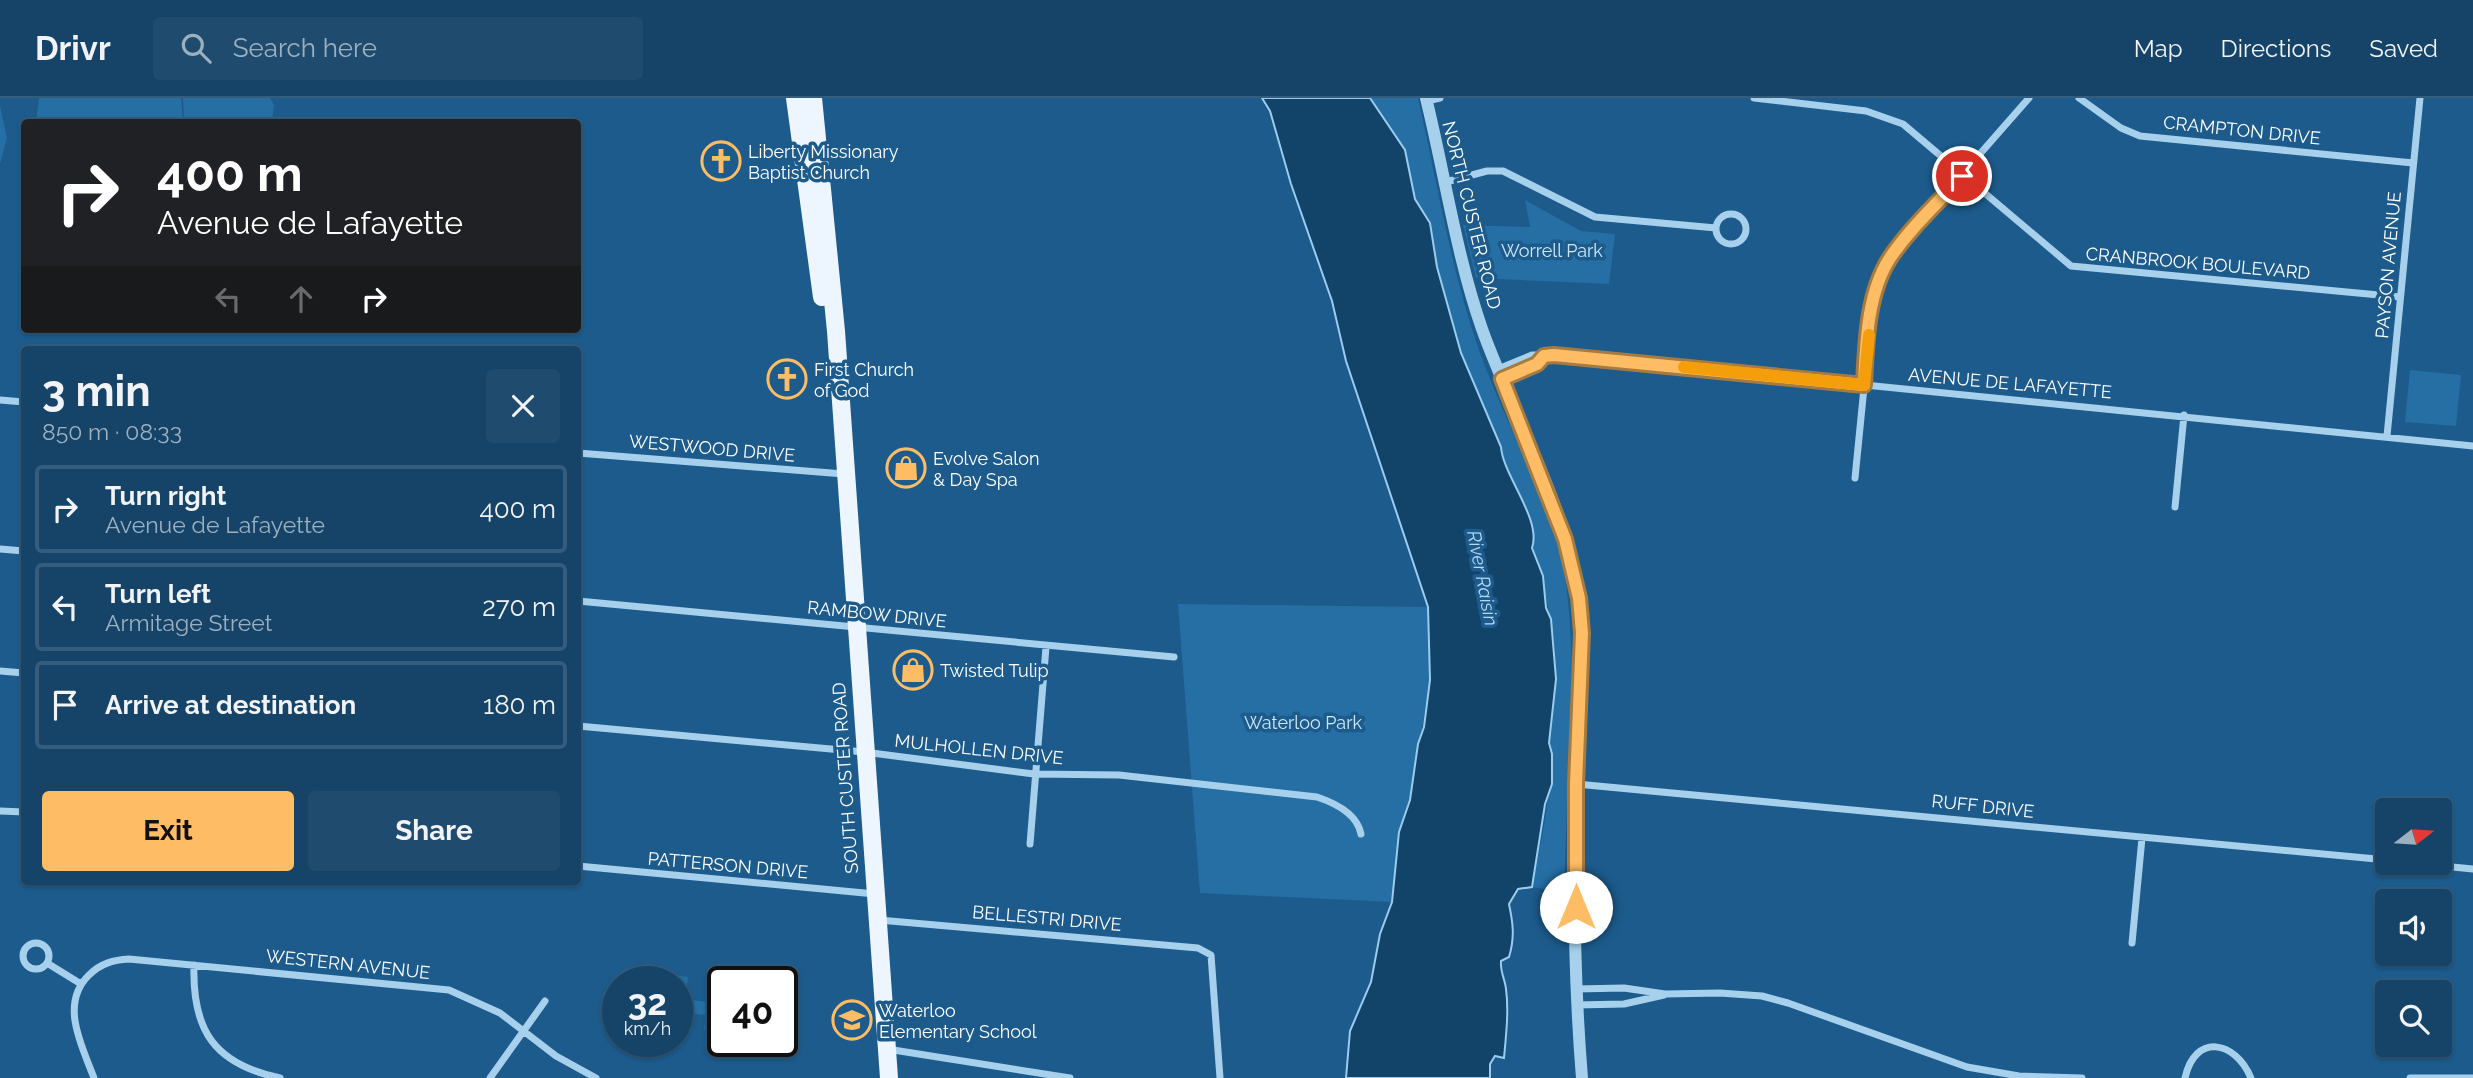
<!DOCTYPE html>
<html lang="en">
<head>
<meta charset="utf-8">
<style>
	:root { --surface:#154468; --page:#1e4b6e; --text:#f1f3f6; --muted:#9db0c0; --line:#345c7c; --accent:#febd64 }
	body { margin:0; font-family:Raleway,sans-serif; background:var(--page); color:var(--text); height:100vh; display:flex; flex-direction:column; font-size:26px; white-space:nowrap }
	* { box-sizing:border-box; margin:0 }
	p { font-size:23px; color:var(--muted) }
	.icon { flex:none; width:38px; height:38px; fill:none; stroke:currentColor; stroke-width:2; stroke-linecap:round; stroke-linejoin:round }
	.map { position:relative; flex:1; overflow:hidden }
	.side { position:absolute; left:21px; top:248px; width:560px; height:539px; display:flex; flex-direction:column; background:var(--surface); border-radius:7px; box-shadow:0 2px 5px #0004,0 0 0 2px var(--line) }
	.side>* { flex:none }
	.banner { position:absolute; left:21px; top:21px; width:560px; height:214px; border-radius:7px; box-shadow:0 2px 5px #0004,0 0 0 2px var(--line); background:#202124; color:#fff; overflow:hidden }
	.needle { width:46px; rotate:73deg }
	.buttons { position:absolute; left:2375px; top:700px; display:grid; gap:14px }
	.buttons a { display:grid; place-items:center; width:77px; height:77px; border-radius:7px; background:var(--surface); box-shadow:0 2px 5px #0004,0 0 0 2px var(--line); font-size:35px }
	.speed { position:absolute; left:602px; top:868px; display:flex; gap:14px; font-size:35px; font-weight:700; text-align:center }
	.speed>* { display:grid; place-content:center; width:91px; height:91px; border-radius:50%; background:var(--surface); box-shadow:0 2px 5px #0004,0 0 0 2px var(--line); line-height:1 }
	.speed small { font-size:18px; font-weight:400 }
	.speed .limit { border:4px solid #111; border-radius:10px; background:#fff; color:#111 }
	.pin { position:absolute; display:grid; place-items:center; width:60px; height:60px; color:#fff; margin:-30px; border:4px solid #fff; border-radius:50%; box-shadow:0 2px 7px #0007 }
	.me { position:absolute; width:77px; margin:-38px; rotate:0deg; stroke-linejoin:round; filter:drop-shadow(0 0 5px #0008) }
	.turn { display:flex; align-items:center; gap:24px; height:147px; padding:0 21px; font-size:32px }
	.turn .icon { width:91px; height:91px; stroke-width:2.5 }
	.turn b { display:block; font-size:49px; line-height:60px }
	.lanes { display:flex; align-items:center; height:66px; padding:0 21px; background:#0003; justify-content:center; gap:35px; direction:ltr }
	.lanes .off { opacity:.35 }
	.round { display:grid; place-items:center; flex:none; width:74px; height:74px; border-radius:7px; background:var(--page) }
	.headline { display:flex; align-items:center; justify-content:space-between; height:119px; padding:0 21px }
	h1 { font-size:42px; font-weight:700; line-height:52px }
	.cta { display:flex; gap:14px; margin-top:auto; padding:14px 21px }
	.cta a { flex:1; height:80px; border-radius:7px; background:var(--accent); color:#111; font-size:28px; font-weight:700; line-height:80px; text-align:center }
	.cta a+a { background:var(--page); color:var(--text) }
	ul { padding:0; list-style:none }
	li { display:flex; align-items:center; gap:21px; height:88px; margin:0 14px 10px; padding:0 7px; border:4px solid var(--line); border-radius:7px }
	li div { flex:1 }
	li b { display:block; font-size:26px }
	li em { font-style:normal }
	header { display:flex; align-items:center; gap:42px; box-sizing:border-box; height:98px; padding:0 35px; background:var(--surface); border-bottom:2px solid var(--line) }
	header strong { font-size:33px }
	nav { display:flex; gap:38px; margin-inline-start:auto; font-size:24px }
	.search { width:490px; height:63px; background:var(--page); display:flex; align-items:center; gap:18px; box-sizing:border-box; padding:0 24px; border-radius:7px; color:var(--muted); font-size:26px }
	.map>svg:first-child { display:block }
	.green { fill:#256fa4 }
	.water { fill:#124369; stroke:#9accef; stroke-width:2 }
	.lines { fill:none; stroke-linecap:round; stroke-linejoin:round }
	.minor { stroke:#a7d0ed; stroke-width:7 }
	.tertiary { stroke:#a7d0ed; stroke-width:12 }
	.primary { stroke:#edf6ff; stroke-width:18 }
	.route-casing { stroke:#a57b41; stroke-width:18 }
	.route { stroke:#febd64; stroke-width:12 }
	.slow { stroke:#f59e0b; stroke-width:12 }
	.labels { text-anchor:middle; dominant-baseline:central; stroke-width:7; stroke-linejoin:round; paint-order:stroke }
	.street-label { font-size:18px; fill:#fff; stroke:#1c5b8b }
	.poi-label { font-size:18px; fill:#fff; stroke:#1c5b8b; text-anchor:start }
	.park-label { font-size:18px; fill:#cce7f9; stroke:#1c5b8b }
	.water-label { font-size:19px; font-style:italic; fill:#b3d9f4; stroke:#1c5b8b }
</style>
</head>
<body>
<header>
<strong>Drivr</strong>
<div class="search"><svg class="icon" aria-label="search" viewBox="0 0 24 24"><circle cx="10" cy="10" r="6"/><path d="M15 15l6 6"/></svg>Search here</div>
<nav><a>Map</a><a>Directions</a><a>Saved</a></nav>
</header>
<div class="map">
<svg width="2473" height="980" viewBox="0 0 2473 980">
	<rect width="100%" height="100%" fill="#1c5b8b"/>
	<path class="green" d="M39 0H181L183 24H36Z
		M183 0H270L274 7 272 24H184Z
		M1370 0H1418C1437 83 1450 169 1478 249 1502 318 1539 382 1559 452 1569 488 1570 526 1572 563L1564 794 1532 789C1541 742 1554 692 1549 645 1548 636 1552 623 1552 613 1555 586 1557 549 1551 522 1546 498 1537 473 1532 449 1542 422 1503 377 1501 349L1461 255 1437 169 1430 125 1415 101 1405 52Z
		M0 8 7 40 0 66Z
		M1525 102 1581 133 1615 136 1609 186 1476 180 1463 127 1530 129Z
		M2410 272 2461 277 2456 328 2405 324Z
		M1178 506 1428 509 1430 582 1410 702 1399 734 1392 804 1200 795Z
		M673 877 688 879 685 901 714 905 713 914 723 916V933L704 931 706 917 688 915 685 928 677 927V884H672Z"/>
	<path class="water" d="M1262 0H1370L1405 52 1415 101 1430 125 1437 169 1461 255 1501 349C1503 378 1542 421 1532 450L1543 478 1546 510 1551 521 1556 581 1549 645 1552 656V686L1545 706 1532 789 1518 791 1509 806C1513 825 1515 839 1509 859L1501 863C1500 874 1505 881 1506 891 1509 913 1506 938 1504 960L1495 958 1490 966V980H1346L1350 933 1371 884 1380 836 1392 804 1399 734 1410 702 1418 646 1424 629 1430 582 1428 509 1346 263 1332 203 1291 86 1270 13Z"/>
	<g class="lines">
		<path class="minor" d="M1754 0 1866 13 1903 26 2071 168 2400 199
			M2079 0 2121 30 2140 38 2413 65
			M1427 3 1440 0
			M1446 84 1487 73H1503L1595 119 1716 130
			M1716 131a15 15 0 1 1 30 0a15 15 0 1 1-30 0Z
			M1498 271 1532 257H1567L2473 348
			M1502 281 1537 266 1544 258
			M0 302 24 304
			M2387 338 2420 0
			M578 355 844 376
			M1855 380 1871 219 1883 175 1901 146 2029 0
			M2175 409 2184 317
			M0 451 24 453
			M578 503 1174 559
			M0 573 24 575
			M578 628 864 654 1034 676 1119 677 1317 699C1335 705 1357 715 1361 736
			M1576 686 2387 762
			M0 713 24 714
			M1030 746 1046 549
			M2412 765 2473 771
			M578 768 875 796
			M879 822 1198 850 1211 857 1220 980
			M2132 845 2142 740
			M23 858a13 13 0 1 1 26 0a13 13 0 1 1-26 0Z
			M47 865 81 886
			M194 867C192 932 214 966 280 980
			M1576 891 1624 890 1665 896 1720 895 1762 898 1788 905 1967 969 2019 978 2082 980
			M1576 907 1624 906 1664 897
			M887 951 1070 980
			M94 980C82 948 59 906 89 877 101 865 114 862 129 861L449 892 500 915 556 958 596 980
			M490 980 545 903
			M2185 980C2195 935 2235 942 2251 980
			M2410 980H2473"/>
		<path class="tertiary" d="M1426 0C1445 77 1456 156 1482 231 1514 320 1565 405 1579 499 1588 559 1578 623 1576 684 1573 783 1574 882 1582 980"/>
		<path class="primary" d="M795 0 822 199
			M813 0 836 233 889 980"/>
	</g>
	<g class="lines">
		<g class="route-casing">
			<path id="route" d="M1576 809V686L1582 535 1579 500 1565 441 1502 281 1537 266 1544 258 1554 257 1864 287C1866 246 1867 195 1890 160 1910 130 1938 105 1962 78"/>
		</g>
		<use href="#route" class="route"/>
		<path class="slow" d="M1684 269 1864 287 1869 237"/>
	</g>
	<defs>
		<g id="church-ring" transform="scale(2.0125)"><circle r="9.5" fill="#1c5b8b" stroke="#febd64" stroke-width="1.5"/><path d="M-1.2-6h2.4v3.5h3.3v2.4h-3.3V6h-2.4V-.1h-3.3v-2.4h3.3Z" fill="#febd64"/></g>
		<g id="shop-ring" transform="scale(2.0125)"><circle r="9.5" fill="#1c5b8b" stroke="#febd64" stroke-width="1.5"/><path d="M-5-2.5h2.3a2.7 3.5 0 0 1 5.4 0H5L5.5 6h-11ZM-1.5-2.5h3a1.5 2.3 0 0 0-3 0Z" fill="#febd64"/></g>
		<g id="school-ring" transform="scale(2.0125)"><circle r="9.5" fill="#1c5b8b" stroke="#febd64" stroke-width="1.5"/><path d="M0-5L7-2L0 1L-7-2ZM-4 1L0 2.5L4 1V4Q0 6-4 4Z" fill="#febd64"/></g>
	</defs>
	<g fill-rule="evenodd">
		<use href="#church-ring" x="721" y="63"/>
		<use href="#church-ring" x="787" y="281"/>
		<use href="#shop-ring" x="906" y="370"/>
		<use href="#shop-ring" x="913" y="572"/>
		<use href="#school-ring" x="852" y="922"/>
	</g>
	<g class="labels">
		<g class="street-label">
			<text transform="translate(2242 32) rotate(6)">CRAMPTON DRIVE</text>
			<text transform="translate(1472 117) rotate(76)">NORTH CUSTER ROAD</text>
			<text transform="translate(2198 165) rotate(5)">CRANBROOK BOULEVARD</text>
			<text transform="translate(2388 167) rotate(-85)">PAYSON AVENUE</text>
			<text transform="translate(2010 285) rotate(5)">AVENUE DE LAFAYETTE</text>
			<text transform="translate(712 350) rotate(5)">WESTWOOD DRIVE</text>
			<text transform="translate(877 516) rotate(6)">RAMBOW DRIVE</text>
			<text transform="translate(979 651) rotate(6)">MULHOLLEN DRIVE</text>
			<text transform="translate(845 680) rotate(-94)">SOUTH CUSTER ROAD</text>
			<text transform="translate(1983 708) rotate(6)">RUFF DRIVE</text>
			<text transform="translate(728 767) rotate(5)">PATTERSON DRIVE</text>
			<text transform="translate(1047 820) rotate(5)">BELLESTRI DRIVE</text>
			<text transform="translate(348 866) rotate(6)">WESTERN AVENUE</text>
		</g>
		<g class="poi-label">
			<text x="748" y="53">Liberty Missionary<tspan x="748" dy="21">Baptist Church</tspan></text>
			<text x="814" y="271">First Church<tspan x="814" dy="21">of God</tspan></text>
			<text x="933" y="360">Evolve Salon<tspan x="933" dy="21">&amp; Day Spa</tspan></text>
			<text x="940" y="572">Twisted Tulip</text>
			<text x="879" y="912">Waterloo<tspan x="879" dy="21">Elementary School</tspan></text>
		</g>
		<g class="park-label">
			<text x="1552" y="152">Worrell Park</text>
			<text x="1303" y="624">Waterloo Park</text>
		</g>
		<g class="water-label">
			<text transform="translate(1483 480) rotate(79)">River Raisin</text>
		</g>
	</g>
</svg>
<div class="buttons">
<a><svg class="needle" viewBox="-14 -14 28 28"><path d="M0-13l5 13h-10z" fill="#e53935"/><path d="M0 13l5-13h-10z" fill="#9db0c0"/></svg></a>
<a><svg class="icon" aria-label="sound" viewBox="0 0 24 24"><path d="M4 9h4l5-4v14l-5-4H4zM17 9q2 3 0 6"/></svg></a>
<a><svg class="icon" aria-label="search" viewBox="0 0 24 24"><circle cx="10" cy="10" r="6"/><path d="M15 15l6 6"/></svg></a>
</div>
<div class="speed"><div>32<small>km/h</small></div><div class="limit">40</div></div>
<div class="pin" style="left:1962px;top:78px;background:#d93025"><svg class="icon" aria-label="arrive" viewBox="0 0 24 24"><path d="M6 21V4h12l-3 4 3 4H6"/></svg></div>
<svg class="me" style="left:1576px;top:809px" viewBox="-20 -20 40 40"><circle r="19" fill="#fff"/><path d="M0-13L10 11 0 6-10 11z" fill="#febd64"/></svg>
<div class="banner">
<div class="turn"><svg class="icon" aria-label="right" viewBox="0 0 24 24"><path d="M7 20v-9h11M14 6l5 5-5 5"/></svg><div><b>400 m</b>Avenue de Lafayette</div></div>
<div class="lanes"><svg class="icon off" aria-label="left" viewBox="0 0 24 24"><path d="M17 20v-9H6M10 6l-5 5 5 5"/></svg><svg class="icon off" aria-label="ahead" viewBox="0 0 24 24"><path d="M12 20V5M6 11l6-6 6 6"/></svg><svg class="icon" aria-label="right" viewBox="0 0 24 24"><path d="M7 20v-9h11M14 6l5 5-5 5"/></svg></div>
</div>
<section class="side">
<div class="headline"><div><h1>3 min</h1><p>850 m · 08:33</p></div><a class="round"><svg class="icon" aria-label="close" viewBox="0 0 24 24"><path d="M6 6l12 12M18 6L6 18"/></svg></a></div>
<ul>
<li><svg class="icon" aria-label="right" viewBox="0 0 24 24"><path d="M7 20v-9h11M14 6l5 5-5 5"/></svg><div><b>Turn right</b><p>Avenue de Lafayette</p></div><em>400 m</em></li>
<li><svg class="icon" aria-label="left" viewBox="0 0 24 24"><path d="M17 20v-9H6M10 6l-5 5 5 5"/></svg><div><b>Turn left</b><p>Armitage Street</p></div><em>270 m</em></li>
<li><svg class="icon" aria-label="arrive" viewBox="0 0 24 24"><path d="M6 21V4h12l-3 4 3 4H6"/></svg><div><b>Arrive at destination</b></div><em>180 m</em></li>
</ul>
<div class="cta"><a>Exit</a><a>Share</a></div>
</section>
</div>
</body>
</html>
